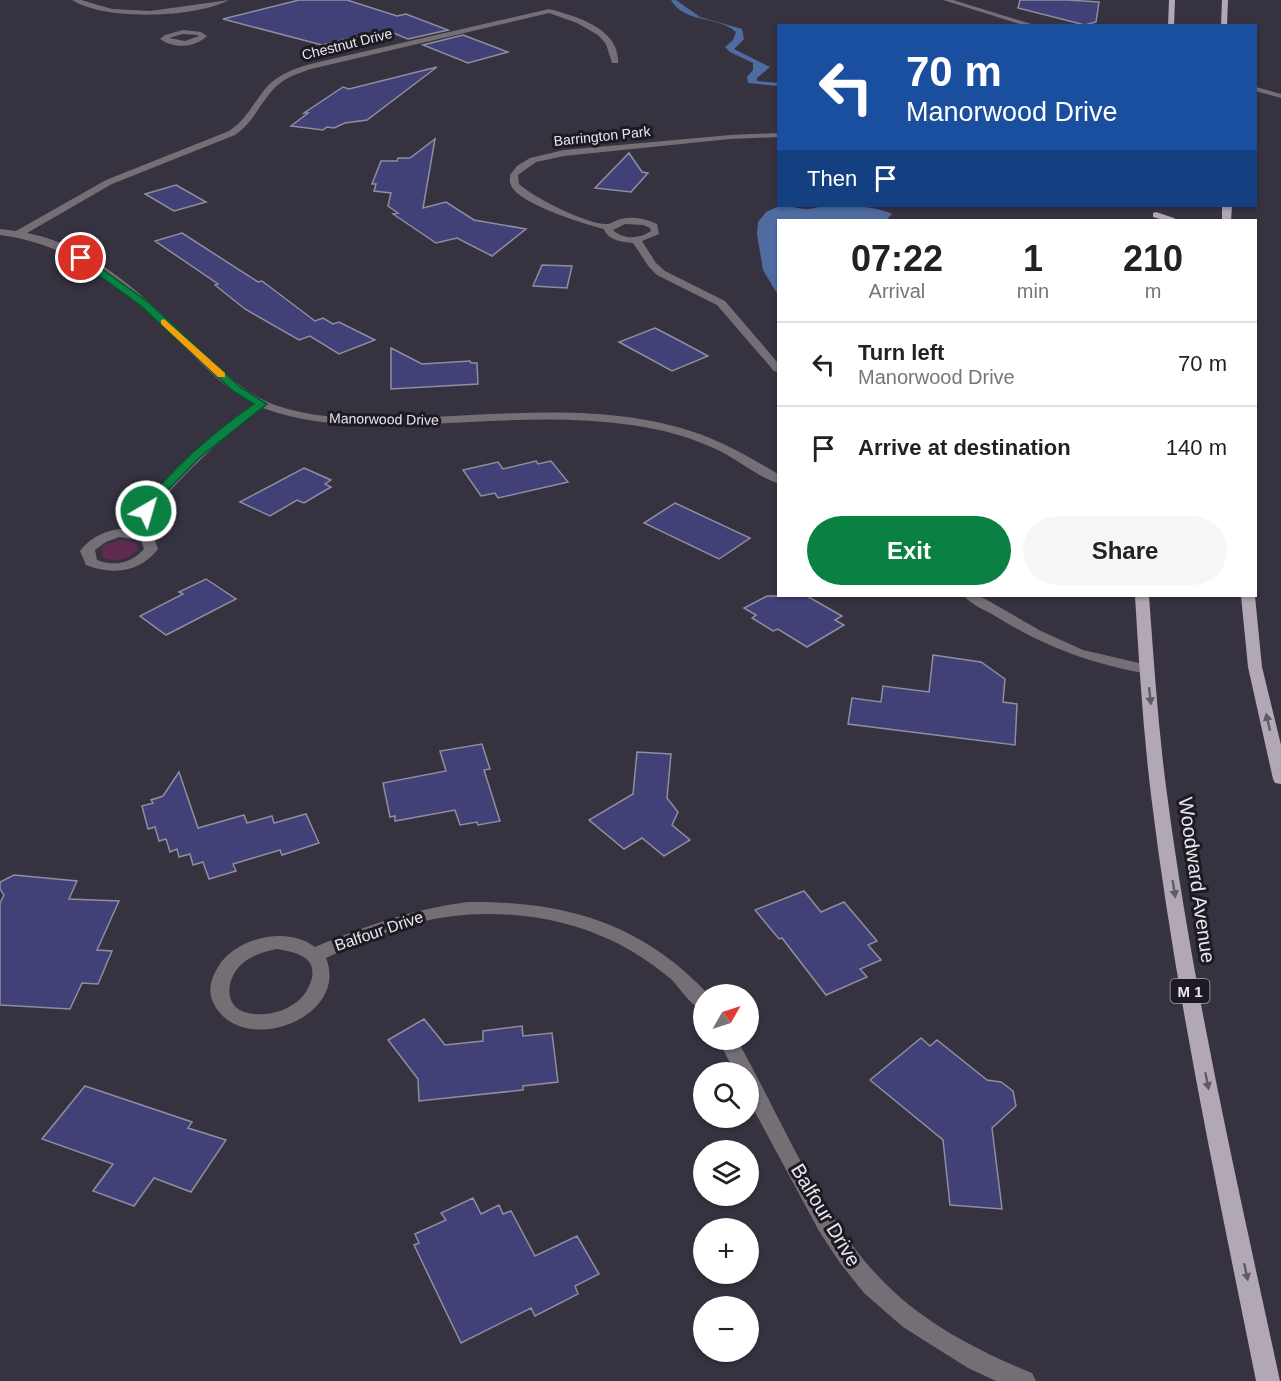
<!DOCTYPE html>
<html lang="en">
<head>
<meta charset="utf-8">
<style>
	:root { --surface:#fff; --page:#f6f6f6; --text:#222; --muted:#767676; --line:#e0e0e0; --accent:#0b8043 }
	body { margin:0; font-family:Arial,sans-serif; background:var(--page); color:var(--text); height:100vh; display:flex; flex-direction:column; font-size:22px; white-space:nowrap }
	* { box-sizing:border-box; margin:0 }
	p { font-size:20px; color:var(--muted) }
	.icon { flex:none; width:33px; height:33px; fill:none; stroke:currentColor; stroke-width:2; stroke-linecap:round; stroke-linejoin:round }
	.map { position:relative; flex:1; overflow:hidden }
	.side { position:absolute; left:777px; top:219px; width:480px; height:378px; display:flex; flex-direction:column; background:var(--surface); border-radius:0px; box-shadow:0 2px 4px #0004 }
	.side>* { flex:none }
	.top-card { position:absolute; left:777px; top:24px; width:480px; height:183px; border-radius:0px; box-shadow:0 2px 4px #0004; background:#1a4fa0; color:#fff; overflow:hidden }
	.needle { width:39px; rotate:51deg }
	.fabs { position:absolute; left:693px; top:984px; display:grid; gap:12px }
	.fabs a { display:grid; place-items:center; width:66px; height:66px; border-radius:50%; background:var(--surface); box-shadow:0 2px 4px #0004; font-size:30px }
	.pin { position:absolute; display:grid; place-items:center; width:51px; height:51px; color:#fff; margin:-26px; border:3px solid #fff; border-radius:50%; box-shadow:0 2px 6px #0007 }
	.me { position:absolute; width:66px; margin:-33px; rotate:38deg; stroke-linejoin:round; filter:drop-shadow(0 0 4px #0008) }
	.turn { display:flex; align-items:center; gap:21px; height:126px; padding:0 30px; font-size:27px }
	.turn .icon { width:78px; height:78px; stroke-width:2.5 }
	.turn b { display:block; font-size:42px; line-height:51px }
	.then { display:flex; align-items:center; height:57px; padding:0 30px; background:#0003; gap:12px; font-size:22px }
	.eta { display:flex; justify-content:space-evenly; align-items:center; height:102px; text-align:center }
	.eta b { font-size:36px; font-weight:700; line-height:42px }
	.button { display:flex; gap:12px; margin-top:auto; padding:12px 30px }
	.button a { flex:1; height:69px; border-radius:36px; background:var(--accent); color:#fff; font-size:24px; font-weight:700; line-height:69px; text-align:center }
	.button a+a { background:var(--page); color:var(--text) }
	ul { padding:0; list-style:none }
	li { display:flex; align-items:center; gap:18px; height:84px; padding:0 30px; border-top:2px solid var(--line) }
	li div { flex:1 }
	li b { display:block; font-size:22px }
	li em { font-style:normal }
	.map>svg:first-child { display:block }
	.green { fill:#5f2c4f }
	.water { fill:#4f6ca2 }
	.building { fill:#414178; stroke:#8d8e9f; stroke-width:1.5 }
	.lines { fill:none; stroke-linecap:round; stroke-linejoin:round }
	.minor { fill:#746f75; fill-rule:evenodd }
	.major { fill:#b2a7b4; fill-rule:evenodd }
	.oneway { fill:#605a63 }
	.route { fill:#0b8043; stroke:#07532c; stroke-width:1.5 }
	.slow { fill:#f59e0b }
	.labels { text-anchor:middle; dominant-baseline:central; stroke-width:6; stroke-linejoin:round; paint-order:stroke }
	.far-street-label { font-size:14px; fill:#e9e6ef; stroke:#1d1b21 }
	.shield { fill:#1d1b21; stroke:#aca9b1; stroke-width:1.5 }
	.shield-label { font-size:15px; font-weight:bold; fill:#e9e6ef }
	.street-label { font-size:16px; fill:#e9e6ef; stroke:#1d1b21 }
	.near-street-label { font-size:20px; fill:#e9e6ef; stroke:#1d1b21 }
</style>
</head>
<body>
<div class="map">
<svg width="1281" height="1381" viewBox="0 0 1281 1381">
	<rect width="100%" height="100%" fill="#373240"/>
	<path class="green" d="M121 540 135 542 138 546 137 550C129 560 116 562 104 558L101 549 105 545Z"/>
	<path class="water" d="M671 0H676L700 17 742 29 744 39 734 49 770 67 757 78V81L778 83V86L748 83 747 77 753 70V63L730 52 725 47 733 40 736 32C717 15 685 24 671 0Z
		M779 206C790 205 797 209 807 209 814 209 819 206 826 206 842 203 878 207 892 214L886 220H778V295L763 270 757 234 758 222 766 212Z"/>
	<path class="building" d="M299 0H347L397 16 406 14 448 30 408 39 386 30 322 45 223 19Z
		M1020 0H1068L1099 2 1096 22 1085 25 1018 8Z
		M463 35 508 52 468 63 423 45Z
		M437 67 367 120 345 123 334 128 327 127 323 130 291 126 308 113H304L343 87 349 89Z
		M435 139 423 208 446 202 474 220 526 229 492 256 457 238 436 243 393 214 398 213 388 206 391 193 374 191 376 184H372L381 161H397L398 158H410Z
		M629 153 642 172 648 173 631 192 595 188Z
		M176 185 206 202 174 211 145 194Z
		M182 233 258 282 262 281 315 321 323 318 333 324 339 322 375 340 339 354 310 336 299 340 245 309 215 285 218 284 155 241Z
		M542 265 572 266 567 288 533 286Z
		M655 328 680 341 708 356 672 371 619 342Z
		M391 348 422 364 470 361 471 363H477L478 384 391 389Z
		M536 461 538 464 551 461 568 482 498 498 495 493 481 496 463 470 498 462 503 469Z
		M304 468 331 480 325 484 331 487 304 503 297 500 270 516 240 502Z
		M675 503 750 538 719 559 644 523Z
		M206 579 236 599 166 635 140 616 183 594 179 592Z
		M767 596H807L842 616 835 620 844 625 807 647 778 629 773 631 752 618 756 615 744 608Z
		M933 655 981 662 1005 679 1003 702 1017 704 1015 745 848 724 852 698 881 702 883 686 929 692Z
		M482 744 490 769 484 770 500 821 478 825 477 822 460 825 455 810 395 821V816L390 817 383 783 446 771 440 751Z
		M637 752 671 754 667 798 678 812 672 825 690 840 664 856 642 838 624 849 589 820 633 794Z
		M179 772 198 828 244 815 247 823 272 816 274 823 306 814 319 843 282 855 280 850 233 864 236 871 209 879 203 862 193 865 190 854 179 857 177 849 170 852 166 839 159 841 155 827 148 829 142 806 153 803 151 800 163 796Z
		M14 875 77 881 69 899 119 901 97 950 112 951 98 984 82 983 70 1009 0 1005V903L4 895 0 889V882Z
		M804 891 821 912 844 902 877 941 868 945 881 960 860 969 867 977 826 995 782 938 779 939 755 910Z
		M424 1019 445 1045 483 1041V1031L522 1026 523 1036 552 1033 558 1082 523 1086V1090L419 1101 418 1079 388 1040Z
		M921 1038 930 1046 937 1040 987 1080 1001 1082 1013 1091 1016 1106 992 1128 1002 1209 950 1205 943 1140 870 1080Z
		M85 1086 192 1122 188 1128 226 1140 191 1192 154 1178 134 1206 93 1191 113 1164 42 1139Z
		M473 1198 481 1214 499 1205 503 1214 511 1211 535 1256 577 1236 599 1274 575 1286 578 1294 535 1316 531 1308 461 1343 414 1245 419 1243 415 1234 446 1220 441 1213Z"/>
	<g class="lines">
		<path class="minor" d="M72 0H81L112 9 150 11 229 0C196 18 104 21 72 0Z
			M943 0H953L1038 26H1026Z
			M549 9C575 16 620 28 618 63H612L606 44 598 35 577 23 549 13 311 69C296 74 281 79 271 92 258 107 252 124 235 135L112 184 27 233C96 246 149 302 198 348 222 371 246 395 278 406 327 422 381 419 432 417 524 413 622 403 710 438 734 448 756 461 778 474V483C762 479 739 461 722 452 694 438 662 429 631 425 564 415 497 421 430 424 374 426 316 428 263 408 214 443 173 483 138 531L154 538 158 549C140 573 112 575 86 565L80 551C91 536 108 529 126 529 162 480 204 439 254 404 228 391 207 369 187 349 130 295 82 246 0 235V229L16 231 106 180 229 131C246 120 253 104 265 89 279 72 302 66 323 61ZM119 537 141 540 144 549C132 563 114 567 97 560L95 550 106 542Z
			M183 30 201 32 207 36C195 48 174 49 160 39L165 35ZM183 34 197 35 199 36 185 41 169 38Z
			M1256 87 1281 94V98L1256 91Z
			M778 133V137L730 139 564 156 536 162 518 175 519 184C532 197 590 226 608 224 612 223 617 220 621 219 633 216 647 219 657 224L659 234 642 241 656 263 665 271 725 301 778 363V372L774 371 717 305 657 275 649 267 633 243C621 242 608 240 604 229 585 224 518 204 511 185 509 182 510 178 510 175L517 166 530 158 564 150 730 135ZM625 224 643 225 650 228 651 231C639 239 624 240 613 230Z
			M964 596H980L1041 631 1083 650 1152 666 1154 669 1147 674C1089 663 1045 647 995 616 985 610 972 605 964 596Z
			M468 902C565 901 640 922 708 994H704V1010C690 1006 681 989 671 979 662 972 651 963 641 957 577 915 490 904 416 923 385 931 355 945 326 958 350 1018 244 1057 215 1006 207 993 210 980 218 967 235 938 287 925 315 947 365 926 413 909 468 902ZM277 949C288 951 303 953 310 963 313 968 313 976 311 981 303 1007 273 1018 248 1013 221 1007 227 976 243 963 253 955 265 951 277 949Z
			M718 1040H737C780 1115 819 1214 879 1277 921 1322 976 1350 1032 1373L1036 1381H996L968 1368 903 1327 864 1293 840 1263 819 1231 748 1099V1072H735Z"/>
		<path class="major" d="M1169 0H1175L1174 26H1168Z
			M1222 0H1228L1227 26H1221Z
			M1222 206H1232L1231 220H1222Z
			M1156 212 1174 218 1176 220H1163L1153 217V213Z
			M1135 596H1149C1154 662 1158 728 1167 794 1193 992 1238 1186 1280 1381H1256C1217 1187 1175 992 1151 795 1143 729 1139 663 1135 596Z
			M1241 596H1255L1262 667 1281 745V784L1275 783 1273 779 1248 667Z"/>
	</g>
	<defs><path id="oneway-solid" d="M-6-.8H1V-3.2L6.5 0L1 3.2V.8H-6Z" transform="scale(1.5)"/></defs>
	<g class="oneway">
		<use href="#oneway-solid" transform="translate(1150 696) rotate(84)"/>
		<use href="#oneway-solid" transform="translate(1268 722) rotate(-103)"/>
		<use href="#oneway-solid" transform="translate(1174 889) rotate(81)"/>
		<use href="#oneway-solid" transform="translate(1207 1081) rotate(79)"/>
		<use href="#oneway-solid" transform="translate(1246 1272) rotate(78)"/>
	</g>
	<path class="route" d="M78 256H84L148 302 240 387 267 404 199 458 166 492 150 514 146 515 140 511C171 468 211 434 254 404L233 391 141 306 78 260Z"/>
	<path class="slow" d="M164 319 225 373V377H218L161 324V320Z"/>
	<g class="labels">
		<g class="far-street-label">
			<text transform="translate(347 44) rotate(-14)">Chestnut Drive</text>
			<text transform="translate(602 136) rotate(-6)">Barrington Park</text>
			<text transform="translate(384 419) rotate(1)">Manorwood Drive</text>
		</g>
		<rect class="shield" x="1170.5" y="979" width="39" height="24" rx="4.5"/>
		<g class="shield-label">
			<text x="1190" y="991">M 1</text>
		</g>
		<g class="street-label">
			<text transform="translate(379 931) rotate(-19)">Balfour Drive</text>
		</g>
		<g class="near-street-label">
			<text transform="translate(1197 880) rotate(82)">Woodward Avenue</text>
			<text transform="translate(826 1215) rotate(59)">Balfour Drive</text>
		</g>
	</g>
</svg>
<div class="fabs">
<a><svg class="needle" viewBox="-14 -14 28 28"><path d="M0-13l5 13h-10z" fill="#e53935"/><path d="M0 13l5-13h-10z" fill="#767676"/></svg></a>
<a><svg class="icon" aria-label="search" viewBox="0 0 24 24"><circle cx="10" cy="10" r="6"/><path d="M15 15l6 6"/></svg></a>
<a><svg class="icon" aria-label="layers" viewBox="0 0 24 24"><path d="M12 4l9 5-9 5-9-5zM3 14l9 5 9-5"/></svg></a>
<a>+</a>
<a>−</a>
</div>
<div class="pin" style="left:81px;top:258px;background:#d93025"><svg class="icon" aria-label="arrive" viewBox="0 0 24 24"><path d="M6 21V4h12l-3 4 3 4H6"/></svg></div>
<svg class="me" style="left:146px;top:511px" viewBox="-20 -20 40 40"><circle r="17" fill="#0b8043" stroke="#fff" stroke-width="3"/><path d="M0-11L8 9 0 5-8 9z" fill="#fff"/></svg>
<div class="top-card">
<div class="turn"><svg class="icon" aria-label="left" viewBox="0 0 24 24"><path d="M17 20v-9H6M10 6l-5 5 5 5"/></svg><div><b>70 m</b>Manorwood Drive</div></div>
<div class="then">Then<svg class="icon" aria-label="arrive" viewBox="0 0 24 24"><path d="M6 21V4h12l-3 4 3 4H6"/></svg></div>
</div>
<section class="side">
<div class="eta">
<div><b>07:22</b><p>Arrival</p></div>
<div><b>1</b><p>min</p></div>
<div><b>210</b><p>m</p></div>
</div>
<ul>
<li><svg class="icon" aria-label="left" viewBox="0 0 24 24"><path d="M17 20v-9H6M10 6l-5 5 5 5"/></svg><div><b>Turn left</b><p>Manorwood Drive</p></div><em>70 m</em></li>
<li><svg class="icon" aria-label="arrive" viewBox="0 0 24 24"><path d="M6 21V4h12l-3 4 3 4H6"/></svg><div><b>Arrive at destination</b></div><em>140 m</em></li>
</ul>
<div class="button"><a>Exit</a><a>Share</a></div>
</section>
</div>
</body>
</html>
